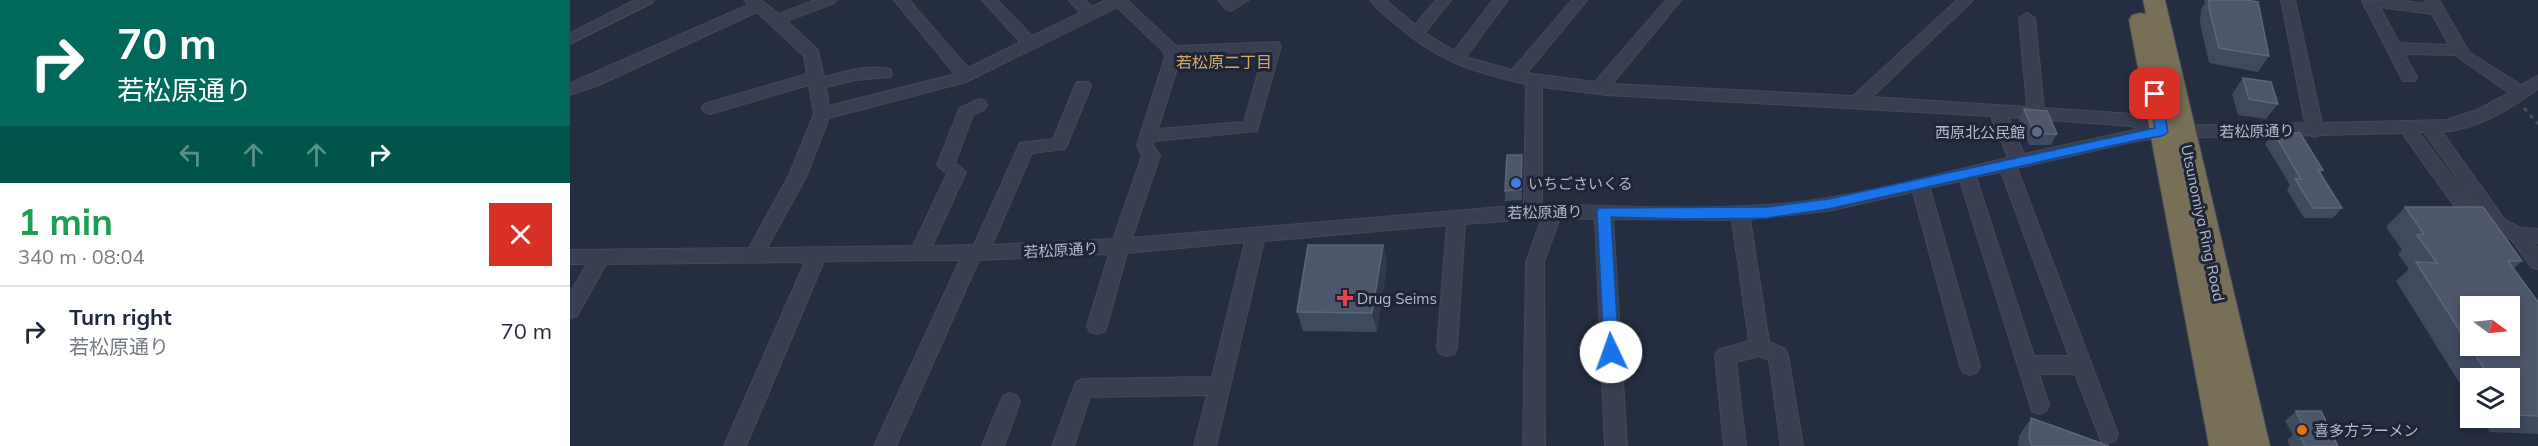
<!DOCTYPE html>
<html lang="en">
<head>
<meta charset="utf-8">
<style>
	:root { --surface:#fff; --page:#f2f2f3; --text:#1f2937; --muted:#747a83; --line:#e0e1e3 }
	body { margin:0; font-family:Mulish,"Noto Sans JP",sans-serif; background:var(--page); color:var(--text); height:100vh; display:flex; flex-direction:column; font-size:22px; white-space:nowrap }
	* { box-sizing:border-box; margin:0 }
	p { font-size:20px; color:var(--muted) }
	.icon { flex:none; width:33px; height:33px; fill:none; stroke:currentColor; stroke-width:2; stroke-linecap:round; stroke-linejoin:round }
	.map { position:relative; flex:1; overflow:hidden }
	.drawer { display:flex; flex-direction:column; background:var(--surface); width:570px }
	.drawer>* { flex:none }
	.banner { background:#00695c; color:#fff; overflow:hidden }
	.needle { width:39px; rotate:105deg }
	.buttons { position:absolute; left:1890px; top:296px; display:grid; gap:12px }
	.buttons a { display:grid; place-items:center; width:60px; height:60px; border-radius:0px; background:var(--surface); box-shadow:0 3px 9px #0003; font-size:30px }
	.pin { position:absolute; display:grid; place-items:center; width:51px; height:51px; color:#fff; margin:-26px; border-radius:12px; box-shadow:0 3px 9px #0006 }
	.me { position:absolute; width:66px; margin:-33px; rotate:357deg; stroke-linejoin:round; filter:drop-shadow(0 0 4px #0008) }
	.turn { display:flex; align-items:center; gap:21px; height:126px; padding:0 18px; font-size:27px }
	.turn .icon { width:78px; height:78px; stroke-width:2.5 }
	.turn b { display:block; font-size:42px; line-height:51px }
	.lanes { display:flex; align-items:center; height:57px; padding:0 18px; background:#0003; justify-content:center; gap:30px; direction:ltr }
	.lanes .off { opacity:.35 }
	.round { display:grid; place-items:center; flex:none; width:63px; height:63px; border-radius:0px; background:var(--page) }
	.summary { display:flex; align-items:center; justify-content:space-between; height:102px; padding:0 18px }
	h1 { font-size:36px; font-weight:700; line-height:45px; color:#1e9e55 }
	ul { padding:0; list-style:none }
	li { display:flex; align-items:center; gap:18px; height:90px; padding:0 18px; border-top:2px solid var(--line) }
	li div { flex:1 }
	li b { display:block; font-size:22px }
	li em { font-style:normal }
	main { display:flex; flex:1; min-height:0 }
	.map>svg:first-child { display:block }
	.lines { fill:none; stroke-linecap:round; stroke-linejoin:round }
	.minor-casing { stroke:#43495a; stroke-width:2 }
	.highway-casing { stroke:#414858; stroke-width:2 }
	.path { stroke:#40545a; stroke-width:3; stroke-dasharray:4.5 4.5; stroke-linecap:butt }
	.minor { fill:#3a4051; fill-rule:evenodd }
	.highway { fill:#776f56; fill-rule:evenodd }
	.wall { fill:#404a5f }
	.shaded-wall { fill:#30394e }
	.building { fill:#4d566b; stroke:#5d667a; stroke-width:1.5; fill-rule:evenodd }
	.route { fill:#1a73e8; stroke:#114b97; stroke-width:1.5 }
	.service-dot { fill:#5c6f8a; stroke:#1e2536; stroke-width:2 }
	.shop-dot { fill:#3f7fe0; stroke:#1e2536; stroke-width:2 }
	.health-dot { fill:#e0444e; stroke:#1e2536; stroke-width:2 }
	.food-dot { fill:#e8710a; stroke:#1e2536; stroke-width:2 }
	.labels { text-anchor:middle; dominant-baseline:central; stroke-width:6; stroke-linejoin:round; paint-order:stroke }
	.street-label { font-size:15px; fill:#b6bbcb; stroke:#1e2536 }
	.poi-label { font-size:15px; fill:#b6bbcb; stroke:#1e2536; text-anchor:start }
	.neighbourhood-label { font-size:16px; fill:#d8a765; stroke:#1e2536 }
</style>
</head>
<body>
<main>
<section class="drawer">
<div class="banner">
<div class="turn"><svg class="icon" aria-label="right" viewBox="0 0 24 24"><path d="M7 20v-9h11M14 6l5 5-5 5"/></svg><div><b>70 m</b>若松原通り</div></div>
<div class="lanes"><svg class="icon off" aria-label="left" viewBox="0 0 24 24"><path d="M17 20v-9H6M10 6l-5 5 5 5"/></svg><svg class="icon off" aria-label="ahead" viewBox="0 0 24 24"><path d="M12 20V5M6 11l6-6 6 6"/></svg><svg class="icon off" aria-label="ahead" viewBox="0 0 24 24"><path d="M12 20V5M6 11l6-6 6 6"/></svg><svg class="icon" aria-label="right" viewBox="0 0 24 24"><path d="M7 20v-9h11M14 6l5 5-5 5"/></svg></div>
</div>
<div class="summary"><div><h1>1 min</h1><p>340 m · 08:04</p></div><a class="round" style="background:#d93025;color:#fff"><svg class="icon" aria-label="close" viewBox="0 0 24 24"><path d="M6 6l12 12M18 6L6 18"/></svg></a></div>
<ul>
<li><svg class="icon" aria-label="right" viewBox="0 0 24 24"><path d="M7 20v-9h11M14 6l5 5-5 5"/></svg><div><b>Turn right</b><p>若松原通り</p></div><em>70 m</em></li>
</ul>
</section>
<div class="map">
<svg width="1968" height="446" viewBox="0 0 1968 446">
	<rect width="100%" height="100%" fill="#252d41"/>
	<g class="lines">
		<g class="minor-casing">
			<path id="minor" d="M65 0H84L82 3 0 44V33Z
				M174 0H191L209 14 245 0H266L264 3 217 21 248 50 254 77C274 72 299 64 320 69L322 73 320 77 286 80 256 87 259 106 385 74 324 0H339L398 68 450 42 412 0H427L462 36 510 13 499 0H515L522 7 536 0H557L606 46 708 42 711 46 687 131 584 141 583 145 590 156 562 238 954 205 956 84C902 72 865 60 823 22 815 15 806 9 800 0H816L845 25 866 0H881L855 33 884 51 923 0H938L896 57 942 70 1002 0H1017L957 73 1025 82 1096 0H1111L1042 84 1283 96 1387 0H1403L1302 97 1457 107 1449 18 1457 13 1465 18 1474 108 1563 114 1594 126 1735 123 1711 0H1725L1752 123 1876 120 1907 110 1939 93 1885 55 1834 54 1847 77 1845 81H1833L1792 1 1827 0 1857 4 1855 0H1869L1899 52 1951 85 1968 76V89C1941 108 1907 130 1872 132L1935 220 1951 228 1968 229V243H1964L1968 248V269L1961 267 1942 240 1923 230 1854 132H1849L1915 222 1918 227 1915 232 1909 234 1903 232 1832 133 1751 135 1745 137 1739 135 1592 138 1567 141 1447 168 1548 434 1545 441 1538 443 1531 441 1505 374H1469L1479 405 1476 411 1469 414 1462 411 1390 181 1360 188 1410 366 1407 372 1400 375 1393 372 1390 366 1343 192 1258 211 1180 219 1199 342 1215 349 1218 355 1233 446H1211L1199 360 1189 356 1166 362 1176 446H1154L1145 356 1148 350 1179 341 1162 220 1043 219 1057 446H1035L1025 219 990 218 974 262 975 446H953L956 262 972 218 895 224 887 348 884 354 877 356 870 354 867 348 877 225 694 241 646 446H624L637 395 520 397 504 446H482L506 382 513 379 642 377 675 242 557 253 537 326 534 332 527 334 520 332 517 326 539 254 409 260 326 446H304L390 260 254 261 176 446H154L235 262 36 264 7 316 0 318V293L17 264H0V250L179 248 219 175 244 114 239 85 140 114 134 112 132 108 134 104 237 74 234 56 187 12 29 85 0 95V83L178 5ZM547 7 594 52 595 57 567 145 572 156 543 239 422 245 462 153 495 149 497 145 521 86 519 82H507L505 86 483 139 450 143 404 245 362 246 396 172 385 163 403 115 415 109 417 105 415 101 409 99 390 108 388 112 367 165 377 174 343 246 197 248 237 175 259 118 396 82ZM1810 7 1862 14 1879 45 1829 43ZM694 52 674 122 588 129 611 56ZM972 87 1037 95 1421 116 1438 158C1361 175 1273 201 1195 205 1121 210 1045 206 972 204ZM1438 117 1561 126 1569 129 1454 154ZM1431 172 1499 356H1464L1406 177Z
				M648 0H679L661 11 656 9Z
				M440 393 447 396 450 402 434 446H412L433 396Z"/>
		</g>
		<g class="highway-casing">
			<path id="highway" d="M1573 0H1595L1700 446H1639L1559 20 1562 15 1570 13 1576 14Z"/>
		</g>
		<path class="path" d="M1954 108 1968 124"/>
		<use href="#minor" class="minor"/>
		<use href="#highway" class="highway"/>
	</g>
	<path class="wall" d="M1634 0H1681L1699 56 1688 72 1639 63 1630 23 1631 9 1635 3Z
		M1673 78 1708 104 1696 119 1668 115 1662 94Z
		M1454 109 1487 134 1481 145H1459L1449 120Z
		M1704 133 1753 170 1751 173 1772 208 1763 218H1734L1717 190 1720 185 1695 144Z
		M952 155V200L935 201V191Z
		M1835 207 1952 261 1944 268 1968 302V434L1920 432 1911 417H1940V378H1900V400L1826 281 1839 269 1828 254 1832 250 1816 227Z
		M813 245 817 264 807 332 733 331 727 312Z
		M1726 411 1768 446H1720L1717 440 1723 435 1715 421Z
		M1461 418 1539 446H1448L1449 436Z"/>
	<path class="shaded-wall" d="M813 245 817 264 807 332 802 313Z"/>
	<path class="building" d="M1639 0H1681L1682 1 1688 2 1699 56 1649 48 1639 8Z
		M1673 78 1701 82 1708 104 1679 99Z
		M1454 109 1477 111 1487 134H1465Z
		M1704 133H1730L1753 170H1748L1772 208H1743L1725 179H1731Z
		M937 155H952L951 189 935 191Z
		M1835 207H1913L1952 261H1938L1968 302V416L1944 415 1940 407V378H1920L1846 262 1867 263 1847 235 1854 234ZM1900 306H1940V345H1900Z
		M738 245H813L802 313 727 312Z
		M1726 411H1751L1768 446H1735L1728 431 1735 430Z
		M1461 418 1539 446H1462L1459 438Z"/>
	<path class="route" d="M1585 90 1591 94 1598 132 1592 136 1568 140 1258 209 1197 218 1115 219 1041 217 1049 352 1046 357 1041 358 1036 357 1034 352 1027 211 1029 208 1197 207 1258 199 1585 128 1579 94Z"/>
	<circle class="service-dot" cx="1467" cy="132" r="6"/>
	<circle class="shop-dot" cx="946" cy="183" r="6"/>
	<path class="health-dot" d="M772 289h6v6h6v6h-6v6h-6v-6h-6v-6h6z"/>
	<circle class="food-dot" cx="1732" cy="430" r="6"/>
	<g class="labels">
		<g class="street-label">
			<text transform="translate(1687 131) rotate(-1)">若松原通り</text>
			<text transform="translate(975 212) rotate(-1)">若松原通り</text>
			<text transform="translate(1633 223) rotate(78)">Utsunomiya Ring Road</text>
			<text transform="translate(491 250) rotate(-3)">若松原通り</text>
		</g>
		<g class="poi-label">
			<text x="1455" y="132" text-anchor="end">西原北公民館</text>
			<text x="958" y="183">いちごさいくる</text>
			<text x="787" y="298">Drug Seims</text>
			<text x="1744" y="430">喜多方ラーメン</text>
		</g>
		<g class="neighbourhood-label">
			<text x="654" y="62">若松原二丁目</text>
		</g>
	</g>
</svg>
<div class="buttons">
<a><svg class="needle" viewBox="-14 -14 28 28"><path d="M0-13l5 13h-10z" fill="#e53935"/><path d="M0 13l5-13h-10z" fill="#747a83"/></svg></a>
<a><svg class="icon" aria-label="layers" viewBox="0 0 24 24"><path d="M12 4l9 5-9 5-9-5zM3 14l9 5 9-5"/></svg></a>
</div>
<div class="pin" style="left:1585px;top:94px;background:#d93025"><svg class="icon" aria-label="arrive" viewBox="0 0 24 24"><path d="M6 21V4h12l-3 4 3 4H6"/></svg></div>
<svg class="me" style="left:1041px;top:352px" viewBox="-20 -20 40 40"><circle r="19" fill="#fff"/><path d="M0-13L10 11 0 6-10 11z" fill="#1a73e8"/></svg>
</div>
</main>
</body>
</html>
